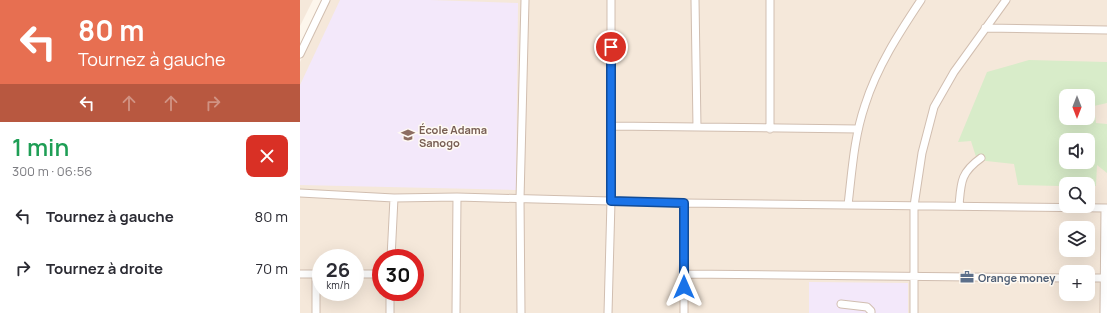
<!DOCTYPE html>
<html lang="fr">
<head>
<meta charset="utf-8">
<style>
	:root { --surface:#fff; --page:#f2f2f3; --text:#2b2b33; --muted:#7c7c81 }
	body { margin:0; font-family:Manrope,sans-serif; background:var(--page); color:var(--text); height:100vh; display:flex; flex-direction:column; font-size:15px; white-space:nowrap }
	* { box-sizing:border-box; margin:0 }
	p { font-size:13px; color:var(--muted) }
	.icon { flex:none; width:22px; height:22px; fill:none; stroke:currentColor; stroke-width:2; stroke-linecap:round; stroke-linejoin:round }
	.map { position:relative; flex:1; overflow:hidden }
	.drawer { display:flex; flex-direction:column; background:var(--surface); width:300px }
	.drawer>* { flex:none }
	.banner { background:#e76f51; color:#fff; overflow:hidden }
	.needle { width:26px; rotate:180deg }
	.tools { position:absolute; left:759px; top:89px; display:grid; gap:8px }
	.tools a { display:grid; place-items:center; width:36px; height:36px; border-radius:8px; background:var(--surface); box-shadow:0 4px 16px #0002; font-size:20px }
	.speed { position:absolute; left:12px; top:249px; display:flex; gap:8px; font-size:20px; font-weight:700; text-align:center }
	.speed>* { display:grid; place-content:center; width:52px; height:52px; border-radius:50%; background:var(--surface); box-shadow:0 4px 16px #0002; line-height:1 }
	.speed small { font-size:10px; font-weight:400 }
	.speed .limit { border:6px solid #d22; background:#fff; color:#111 }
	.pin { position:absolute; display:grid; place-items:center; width:34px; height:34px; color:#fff; margin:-17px; border:2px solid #fff; border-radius:50%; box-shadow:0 1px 4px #0007 }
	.me { position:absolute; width:44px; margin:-22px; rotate:0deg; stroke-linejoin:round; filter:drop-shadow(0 0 3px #0008) }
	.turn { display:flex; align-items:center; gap:14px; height:84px; padding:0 12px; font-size:18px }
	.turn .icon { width:52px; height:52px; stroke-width:2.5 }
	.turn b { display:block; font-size:28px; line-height:34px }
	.lanes { display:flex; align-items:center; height:38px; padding:0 12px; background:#0003; justify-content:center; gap:20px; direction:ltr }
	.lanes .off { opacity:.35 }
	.round { display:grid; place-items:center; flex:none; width:42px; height:42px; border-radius:8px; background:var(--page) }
	.overview { display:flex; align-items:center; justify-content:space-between; height:68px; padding:0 12px }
	h1 { font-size:24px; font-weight:600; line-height:30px; color:#1e9e55 }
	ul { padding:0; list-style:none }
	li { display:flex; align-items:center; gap:12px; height:52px; padding:0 12px }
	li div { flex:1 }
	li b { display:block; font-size:15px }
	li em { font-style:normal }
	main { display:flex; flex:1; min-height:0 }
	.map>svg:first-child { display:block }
	.residential { fill:#f5e8da; fill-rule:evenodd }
	.education { fill:#f3e8fa }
	.green { fill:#d8ecc9; fill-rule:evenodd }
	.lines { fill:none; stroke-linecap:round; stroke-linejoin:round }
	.minor-casing { stroke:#d1beb0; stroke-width:9 }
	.minor { stroke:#fff; stroke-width:7 }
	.route-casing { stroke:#114b97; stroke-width:10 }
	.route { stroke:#1a73e8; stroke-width:7 }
	.labels { text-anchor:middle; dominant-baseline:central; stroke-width:3; stroke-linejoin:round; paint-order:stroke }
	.education-label { font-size:11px; font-weight:bold; fill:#785e54; stroke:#fffaf3; text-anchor:start }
	.service-label { font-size:11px; font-weight:bold; fill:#4e5e75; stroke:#fffaf3; text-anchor:start }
</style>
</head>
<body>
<main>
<section class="drawer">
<div class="banner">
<div class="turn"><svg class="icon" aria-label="left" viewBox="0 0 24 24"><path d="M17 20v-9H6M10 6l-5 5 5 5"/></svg><div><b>80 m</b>Tournez à gauche</div></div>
<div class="lanes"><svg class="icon" aria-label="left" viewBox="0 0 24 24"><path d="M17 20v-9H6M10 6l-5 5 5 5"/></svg><svg class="icon off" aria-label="ahead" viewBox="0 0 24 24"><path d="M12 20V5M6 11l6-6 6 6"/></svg><svg class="icon off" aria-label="ahead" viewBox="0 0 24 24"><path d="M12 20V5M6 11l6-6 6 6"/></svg><svg class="icon off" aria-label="right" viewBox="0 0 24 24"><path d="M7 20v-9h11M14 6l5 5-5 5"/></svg></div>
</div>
<div class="overview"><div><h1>1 min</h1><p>300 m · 06:56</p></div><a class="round" style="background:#d93025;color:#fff"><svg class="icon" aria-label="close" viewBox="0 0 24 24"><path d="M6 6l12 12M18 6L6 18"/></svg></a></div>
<ul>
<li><svg class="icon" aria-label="left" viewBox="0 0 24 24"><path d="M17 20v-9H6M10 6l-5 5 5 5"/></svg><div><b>Tournez à gauche</b></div><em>80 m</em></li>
<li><svg class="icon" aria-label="right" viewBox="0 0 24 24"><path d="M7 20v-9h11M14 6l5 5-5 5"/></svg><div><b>Tournez à droite</b></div><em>70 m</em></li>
</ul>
</section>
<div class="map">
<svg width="807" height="313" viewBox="0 0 807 313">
	<rect width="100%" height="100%" fill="#fdf6ec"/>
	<path class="residential" d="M0 0H13L0 26Z
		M30 0H807V313H0V62ZM766 96H788V118H766ZM766 140H788V162H766ZM766 184H788V206H766ZM766 228H788V250H766ZM21 258H55V292H21ZM81 258H115V292H81ZM766 272H788V294H766Z"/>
	<path class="education" d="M40 0H130L218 3 216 190 0 185V85Z
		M509 282 608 283V313H509Z"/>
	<path class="green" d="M729 60 807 62V103L794 106 796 123 807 124V173L797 165 796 186H788V184H780L778 179 769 178 760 186 718 185 714 164 677 160 671 141 658 142 687 72ZM766 96H788V118H766ZM766 140H788V162H766Z"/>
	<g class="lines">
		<g class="minor-casing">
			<path id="minor" d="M395 0 397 127
				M470 0V129
				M685 28 807 30
				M0 54 26 0
				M311 126 558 129
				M0 193 94 198 157 197 384 203 807 208
				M384 203V313
				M548 205C552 171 554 137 565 105 577 67 599 33 621 0
				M659 206C661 183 660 173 681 158
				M91 258 94 198
				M0 274H21
				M16 274V313
				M55 274H81
				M384 274 766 278
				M788 278H807
				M541 304 567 307 571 311V313
				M90 313V292
				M156 313 157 197
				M221 313 220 199 225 0
				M308 313 311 201V0
				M614 313V206L622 153 634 107 654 72 706 0
				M804 313 805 208"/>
		</g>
		<use href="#minor" class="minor"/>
	</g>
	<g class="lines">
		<g class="route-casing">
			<path id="route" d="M311 47V201L384 203V287"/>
		</g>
		<use href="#route" class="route"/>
	</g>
	<defs>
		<g id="school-bare" transform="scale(1.08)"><path d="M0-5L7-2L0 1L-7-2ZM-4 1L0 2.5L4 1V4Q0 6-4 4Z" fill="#8d6e63" stroke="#fffaf3" stroke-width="2.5" paint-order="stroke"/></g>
		<g id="office-bare" transform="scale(1.08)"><path d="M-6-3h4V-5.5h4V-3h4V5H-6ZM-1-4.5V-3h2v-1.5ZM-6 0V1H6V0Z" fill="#5c6f8a" stroke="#fffaf3" stroke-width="2.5" paint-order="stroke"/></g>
	</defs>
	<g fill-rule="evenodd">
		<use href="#school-bare" x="108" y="135"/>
		<use href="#office-bare" x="667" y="277"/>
	</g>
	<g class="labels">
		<g class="education-label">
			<text x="119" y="129">École Adama<tspan x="119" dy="13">Sanogo</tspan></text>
		</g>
		<g class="service-label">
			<text x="678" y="277">Orange money</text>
		</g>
	</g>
</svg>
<div class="tools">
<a><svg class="needle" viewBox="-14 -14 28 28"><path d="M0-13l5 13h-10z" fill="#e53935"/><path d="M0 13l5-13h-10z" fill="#7c7c81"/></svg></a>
<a><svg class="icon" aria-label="sound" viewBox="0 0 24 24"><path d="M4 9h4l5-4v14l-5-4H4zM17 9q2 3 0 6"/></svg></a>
<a><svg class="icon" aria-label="search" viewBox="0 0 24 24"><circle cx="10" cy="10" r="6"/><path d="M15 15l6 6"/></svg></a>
<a><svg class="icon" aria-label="layers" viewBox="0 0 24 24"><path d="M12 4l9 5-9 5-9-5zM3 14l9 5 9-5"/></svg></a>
<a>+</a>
</div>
<div class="speed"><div>26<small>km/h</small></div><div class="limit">30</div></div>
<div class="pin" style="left:311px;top:47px;background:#d93025"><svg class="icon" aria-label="arrive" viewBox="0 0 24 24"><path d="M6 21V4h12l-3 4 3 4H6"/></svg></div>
<svg class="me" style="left:384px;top:287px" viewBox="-20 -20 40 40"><path d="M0-17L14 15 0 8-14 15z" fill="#1a73e8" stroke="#fff" stroke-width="4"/></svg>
</div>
</main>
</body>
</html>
